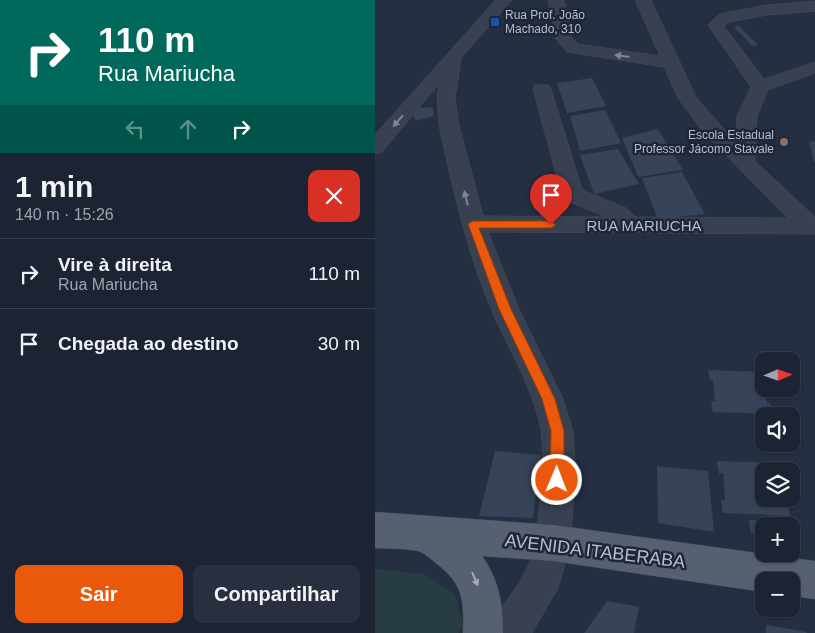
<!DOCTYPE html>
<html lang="pt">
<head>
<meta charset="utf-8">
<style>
	:root { --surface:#1c2332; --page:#292f3e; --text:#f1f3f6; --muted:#a0a4ac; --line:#3a404d; --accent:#ea580c }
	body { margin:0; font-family:Helvetica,sans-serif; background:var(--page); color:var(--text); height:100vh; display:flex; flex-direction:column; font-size:19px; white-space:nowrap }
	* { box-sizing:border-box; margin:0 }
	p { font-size:16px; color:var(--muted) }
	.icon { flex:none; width:28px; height:28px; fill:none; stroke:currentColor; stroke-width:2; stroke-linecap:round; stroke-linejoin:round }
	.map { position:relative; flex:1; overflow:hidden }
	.panel { display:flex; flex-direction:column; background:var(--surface); width:375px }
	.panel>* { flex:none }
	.guide { background:#00695c; color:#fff; overflow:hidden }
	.needle { width:32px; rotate:88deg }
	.buttons { position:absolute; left:380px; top:352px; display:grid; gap:10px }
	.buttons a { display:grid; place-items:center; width:45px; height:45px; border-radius:10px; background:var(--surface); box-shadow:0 1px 4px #0004,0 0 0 1px var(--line); font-size:25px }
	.pin { position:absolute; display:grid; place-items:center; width:42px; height:42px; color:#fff; margin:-51px -21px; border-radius:50% 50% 50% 0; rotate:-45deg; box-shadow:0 0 5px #0007 }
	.pin .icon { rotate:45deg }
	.me { position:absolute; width:55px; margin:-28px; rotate:1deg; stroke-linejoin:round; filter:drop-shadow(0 0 4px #0008) }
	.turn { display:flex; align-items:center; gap:18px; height:105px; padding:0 15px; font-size:22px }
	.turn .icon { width:65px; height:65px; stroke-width:2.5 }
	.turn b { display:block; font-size:35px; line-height:42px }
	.lanes { display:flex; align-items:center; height:48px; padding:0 15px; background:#0003; justify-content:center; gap:25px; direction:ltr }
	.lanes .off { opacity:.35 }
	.round { display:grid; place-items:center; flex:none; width:52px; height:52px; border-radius:10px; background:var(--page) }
	.summary { display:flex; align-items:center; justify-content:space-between; height:85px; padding:0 15px }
	h1 { font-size:30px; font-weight:600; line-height:38px }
	.action { display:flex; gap:10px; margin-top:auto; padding:10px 15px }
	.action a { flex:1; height:58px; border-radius:10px; background:var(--accent); color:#fff; font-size:20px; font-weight:600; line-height:58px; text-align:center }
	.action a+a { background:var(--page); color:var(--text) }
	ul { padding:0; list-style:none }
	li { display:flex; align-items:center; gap:15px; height:70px; padding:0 15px; border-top:1px solid var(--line) }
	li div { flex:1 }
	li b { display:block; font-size:19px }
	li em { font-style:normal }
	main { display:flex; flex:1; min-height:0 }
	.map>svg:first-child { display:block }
	.green { fill:#273d43 }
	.building { fill:#374358 }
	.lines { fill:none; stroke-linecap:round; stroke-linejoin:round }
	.minor-casing { stroke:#434a5b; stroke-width:1 }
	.major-casing { stroke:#434a5b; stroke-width:1 }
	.minor { fill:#394151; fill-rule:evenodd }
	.major { fill:#576071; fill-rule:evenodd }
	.oneway { fill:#7e8595 }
	.oneway2 { fill:#a3aaba }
	.route { fill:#ea580c; stroke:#983908 }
	.transit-dot { fill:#1a4fb4; stroke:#1e2637; stroke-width:2 }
	.education-dot { fill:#8d6e63; stroke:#1e2637; stroke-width:2 }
	.labels { text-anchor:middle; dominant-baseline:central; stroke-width:5; stroke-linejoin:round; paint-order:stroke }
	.far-poi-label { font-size:12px; fill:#b6bdcc; stroke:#1e2637; text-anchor:start }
	.street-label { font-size:15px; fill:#b6bdcc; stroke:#1e2637 }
	.near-street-label { font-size:18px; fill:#b6bdcc; stroke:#1e2637 }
</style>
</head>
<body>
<main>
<section class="panel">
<div class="guide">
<div class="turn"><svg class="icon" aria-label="right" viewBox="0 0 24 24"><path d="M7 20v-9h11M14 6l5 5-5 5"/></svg><div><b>110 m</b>Rua Mariucha</div></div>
<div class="lanes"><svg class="icon off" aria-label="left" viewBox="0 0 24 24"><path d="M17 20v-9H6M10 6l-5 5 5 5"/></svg><svg class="icon off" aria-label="ahead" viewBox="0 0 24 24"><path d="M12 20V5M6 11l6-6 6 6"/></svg><svg class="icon" aria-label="right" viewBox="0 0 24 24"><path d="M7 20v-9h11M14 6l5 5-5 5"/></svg></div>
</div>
<div class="summary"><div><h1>1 min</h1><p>140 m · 15:26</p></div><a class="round" style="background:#d93025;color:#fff"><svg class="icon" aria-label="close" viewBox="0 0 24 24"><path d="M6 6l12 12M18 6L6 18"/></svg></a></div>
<ul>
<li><svg class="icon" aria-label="right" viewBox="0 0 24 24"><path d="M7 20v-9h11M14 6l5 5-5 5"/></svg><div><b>Vire à direita</b><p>Rua Mariucha</p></div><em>110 m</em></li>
<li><svg class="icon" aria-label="arrive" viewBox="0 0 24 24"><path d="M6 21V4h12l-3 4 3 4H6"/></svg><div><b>Chegada ao destino</b></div><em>30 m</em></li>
</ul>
<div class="action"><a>Sair</a><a>Compartilhar</a></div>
</section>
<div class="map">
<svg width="440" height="633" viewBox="0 0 440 633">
	<rect width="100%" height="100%" fill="#252f42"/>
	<path class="green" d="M0 569 49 574 80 594 88 625 83 633H0Z"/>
	<path class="building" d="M363 25 383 45 377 46 366 34 359 28Z
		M217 78 231 106 192 113 182 83Z
		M58 107 59 116 41 121 37 114 43 108Z
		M230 110 246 143 205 151 195 116Z
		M283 129 308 170 263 177 247 138Z
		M434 141 440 142V162H439Z
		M243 149 264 184 219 194 205 155Z
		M307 172 330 214 283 219 267 178Z
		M333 370 389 372V389L392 403H395L397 414 338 412 336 401H340L338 380H335Z
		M120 451 166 455 158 518 104 516Z
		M342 461 406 463 407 471H389V499H408L409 502H412L415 516 348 513 346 500H350L348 473 344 474Z
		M282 466 333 471 339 532 283 523Z
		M374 520 406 521 407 526H389V533H376Z
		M232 601 264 607 259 633H209Z
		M391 625 432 632 431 633H391Z"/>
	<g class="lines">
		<g class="minor-casing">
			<path id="minor" d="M121 0H137L86 58 80 99 84 125 108 216 231 217 195 202 186 192 158 89 160 85H174L176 89 207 189 212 192 251 208 261 217 413 218 328 132 303 98 289 67 192 52 181 39 173 0H189L197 38 203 44 285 56 260 0H276L321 97 360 142 362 116 376 87 333 25 343 15 349 13 392 5 440 1V11L392 15 354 22 349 26 389 79 440 62V73L393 90 382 116 380 161 440 217V234L113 232 144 309 188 399 198 431 200 464 196 543 183 588 157 633H113C127 600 153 581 160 543 164 517 170 455 166 430 158 388 134 350 117 311 97 264 84 215 73 166 67 139 59 112 64 84L7 152 0 154V135Z"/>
		</g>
		<g class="major-casing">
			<path id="major" d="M0 512 178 525 440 561V599L416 596V581H389V592L178 561 107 556C124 580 128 604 128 633H88C89 601 89 585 62 564 57 560 50 553 43 551 30 548 14 549 0 548Z"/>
		</g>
		<use href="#minor" class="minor"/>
		<use href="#major" class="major"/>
	</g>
	<defs><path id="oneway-solid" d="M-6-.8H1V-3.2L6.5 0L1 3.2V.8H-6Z" transform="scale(1.25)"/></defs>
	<g class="oneway">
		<use href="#oneway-solid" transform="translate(247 56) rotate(-172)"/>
		<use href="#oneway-solid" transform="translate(23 121) rotate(131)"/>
		<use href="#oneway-solid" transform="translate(91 198) rotate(-104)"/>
	</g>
	<use class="oneway2" href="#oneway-solid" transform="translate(100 579) rotate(67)"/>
	<path class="route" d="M98 221H176L181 225 176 228H104L136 309 180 399 189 431V480L187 485 182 487 177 485 175 480 176 431 167 399 124 309 93 224Z"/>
	<rect class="transit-dot" x="115" y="17" width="10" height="10" rx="2.5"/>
	<circle class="education-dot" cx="409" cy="142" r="5"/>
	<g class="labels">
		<g class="far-poi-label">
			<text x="130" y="15">Rua Prof. João<tspan x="130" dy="14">Machado, 310</tspan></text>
			<text x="399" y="135" text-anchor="end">Escola Estadual<tspan x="399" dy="14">Professor Jácomo Stavale</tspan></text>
		</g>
		<g class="street-label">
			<text x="269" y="225">RUA MARIUCHA</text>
		</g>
		<g class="near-street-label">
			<text transform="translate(220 551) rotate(7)">AVENIDA ITABERABA</text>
		</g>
	</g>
</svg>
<div class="buttons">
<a><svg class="needle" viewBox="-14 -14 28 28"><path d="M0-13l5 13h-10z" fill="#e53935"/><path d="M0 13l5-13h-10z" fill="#a0a4ac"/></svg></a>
<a><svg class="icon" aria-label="sound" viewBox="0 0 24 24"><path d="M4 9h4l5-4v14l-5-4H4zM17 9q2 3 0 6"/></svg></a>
<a><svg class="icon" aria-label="layers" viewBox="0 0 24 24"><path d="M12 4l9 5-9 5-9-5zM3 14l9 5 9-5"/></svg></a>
<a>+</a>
<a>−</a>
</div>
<div class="pin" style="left:176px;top:225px;background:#d93025"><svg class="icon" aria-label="arrive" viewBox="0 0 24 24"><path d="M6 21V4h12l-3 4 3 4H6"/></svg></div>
<svg class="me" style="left:182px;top:480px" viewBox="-20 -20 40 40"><circle r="17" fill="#ea580c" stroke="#fff" stroke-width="3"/><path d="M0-11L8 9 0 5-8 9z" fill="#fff"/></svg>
</div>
</main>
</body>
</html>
